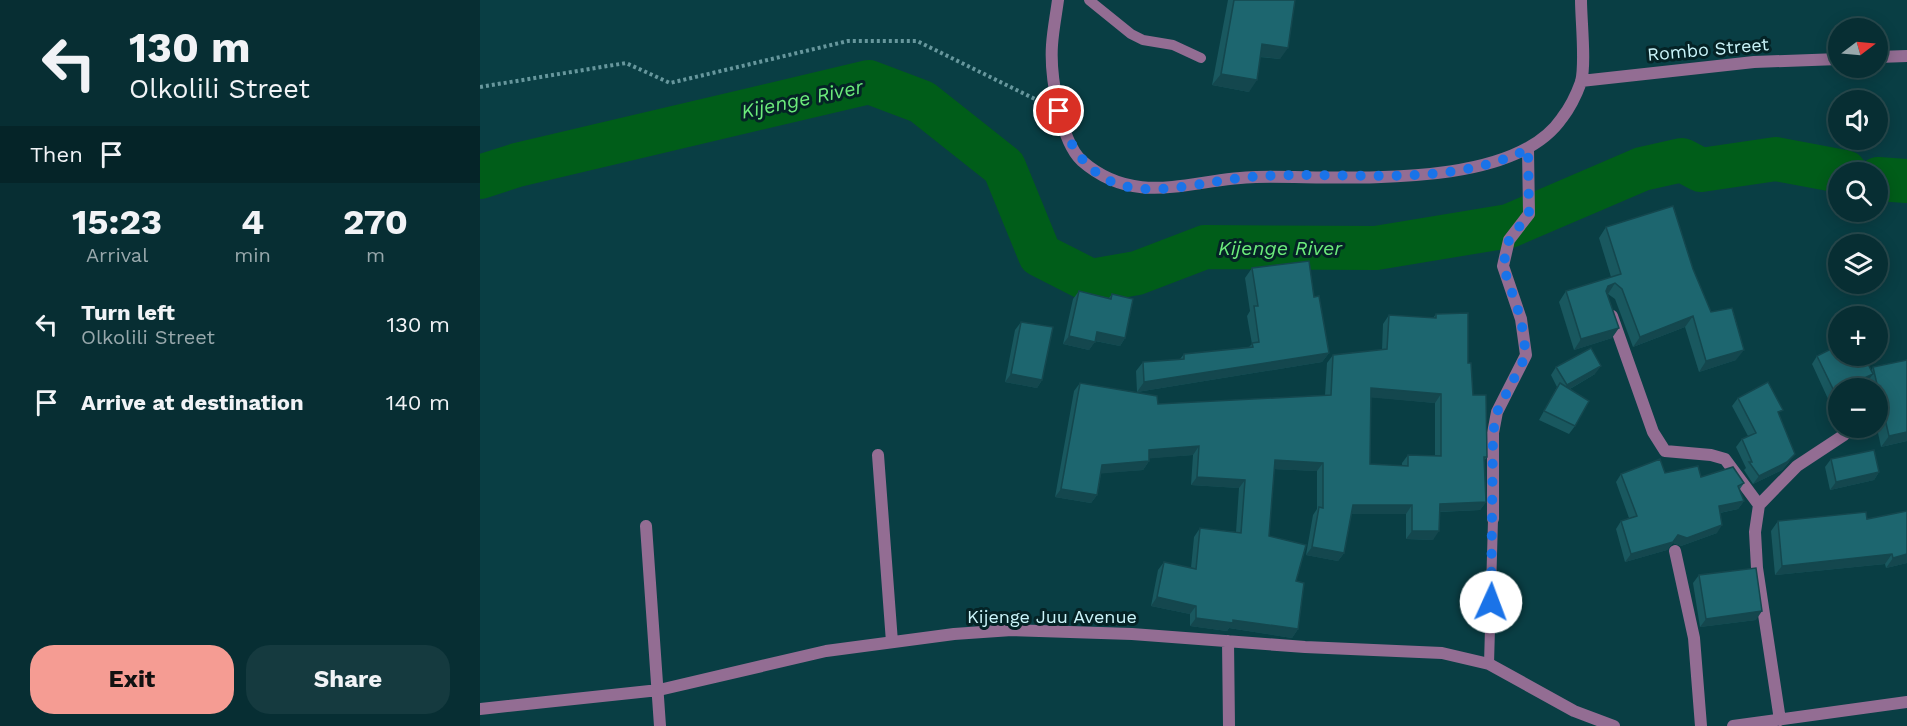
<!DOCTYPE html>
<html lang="en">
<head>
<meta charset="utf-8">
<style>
	:root { --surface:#072e33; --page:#153a3f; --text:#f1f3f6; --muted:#98a8ac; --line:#284a4e; --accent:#f59c93 }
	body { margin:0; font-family:"Work Sans",sans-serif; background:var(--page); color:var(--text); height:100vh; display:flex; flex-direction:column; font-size:22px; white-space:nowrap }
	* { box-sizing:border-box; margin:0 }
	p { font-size:20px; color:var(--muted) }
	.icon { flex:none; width:33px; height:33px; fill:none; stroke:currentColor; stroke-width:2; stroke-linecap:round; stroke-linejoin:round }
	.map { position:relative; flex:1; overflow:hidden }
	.drawer { display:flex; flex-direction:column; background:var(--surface); width:480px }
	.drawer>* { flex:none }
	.hud { background:#072e33; color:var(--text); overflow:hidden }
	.needle { width:39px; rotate:74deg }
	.tools { position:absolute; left:1348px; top:18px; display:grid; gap:12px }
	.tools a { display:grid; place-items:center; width:60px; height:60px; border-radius:50%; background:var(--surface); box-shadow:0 3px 15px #0003,0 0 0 2px var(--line); font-size:30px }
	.pin { position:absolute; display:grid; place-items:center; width:51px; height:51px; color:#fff; margin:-26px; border:3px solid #fff; border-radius:50%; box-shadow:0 2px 6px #0007 }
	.me { position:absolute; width:66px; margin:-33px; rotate:2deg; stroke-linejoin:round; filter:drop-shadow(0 0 4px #0008) }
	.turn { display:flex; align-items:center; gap:21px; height:126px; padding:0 30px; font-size:27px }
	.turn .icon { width:78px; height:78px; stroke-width:2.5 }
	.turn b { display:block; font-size:42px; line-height:51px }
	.then { display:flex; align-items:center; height:57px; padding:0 30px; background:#0003; gap:12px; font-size:22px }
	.eta { display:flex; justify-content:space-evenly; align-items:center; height:102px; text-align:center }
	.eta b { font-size:36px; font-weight:700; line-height:42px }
	.button { display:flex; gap:12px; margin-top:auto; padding:12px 30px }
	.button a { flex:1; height:69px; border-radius:24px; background:var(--accent); color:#111; font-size:24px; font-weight:700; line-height:69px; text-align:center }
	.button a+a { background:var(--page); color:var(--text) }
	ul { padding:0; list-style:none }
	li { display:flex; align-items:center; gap:18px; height:78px; padding:0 30px }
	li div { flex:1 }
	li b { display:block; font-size:22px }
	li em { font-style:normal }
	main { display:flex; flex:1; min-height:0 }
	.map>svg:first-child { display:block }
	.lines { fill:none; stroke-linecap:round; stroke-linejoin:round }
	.river { stroke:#005d19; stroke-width:44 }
	.path { stroke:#67979d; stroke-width:4; stroke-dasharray:3 3; stroke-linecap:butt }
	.service { stroke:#936d93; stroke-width:10 }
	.minor { stroke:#936d93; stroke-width:12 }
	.wall { fill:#19585f; fill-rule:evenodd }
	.shaded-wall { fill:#14474e }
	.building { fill:#1d666f; stroke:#14474e; stroke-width:1.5; fill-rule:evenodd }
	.route { stroke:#1a73e8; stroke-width:10; stroke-dasharray:0 18 }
	.labels { text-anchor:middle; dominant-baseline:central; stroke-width:6; stroke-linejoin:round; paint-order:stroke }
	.street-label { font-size:18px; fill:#cbf5fa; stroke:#052326 }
	.water-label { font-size:20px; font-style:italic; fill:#6beb7b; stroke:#052326 }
</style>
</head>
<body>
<main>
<section class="drawer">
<div class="hud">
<div class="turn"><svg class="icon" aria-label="left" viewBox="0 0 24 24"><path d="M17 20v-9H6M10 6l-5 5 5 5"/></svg><div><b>130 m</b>Olkolili Street</div></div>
<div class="then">Then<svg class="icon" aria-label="arrive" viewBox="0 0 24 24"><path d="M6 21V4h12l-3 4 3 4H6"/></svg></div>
</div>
<div class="eta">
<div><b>15:23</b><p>Arrival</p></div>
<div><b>4</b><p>min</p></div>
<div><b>270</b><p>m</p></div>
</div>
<ul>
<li><svg class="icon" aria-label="left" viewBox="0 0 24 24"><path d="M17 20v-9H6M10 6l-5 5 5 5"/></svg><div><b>Turn left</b><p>Olkolili Street</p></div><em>130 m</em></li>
<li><svg class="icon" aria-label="arrive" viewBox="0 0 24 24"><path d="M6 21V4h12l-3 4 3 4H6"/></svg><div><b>Arrive at destination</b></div><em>140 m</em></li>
</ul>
<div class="button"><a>Exit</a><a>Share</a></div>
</section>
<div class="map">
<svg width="1427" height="726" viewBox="0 0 1427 726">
	<rect width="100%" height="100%" fill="#093e44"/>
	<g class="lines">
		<path class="river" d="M0 177 37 165 389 82 442 102 524 167 560 255 611 281 657 273 725 247 896 248 1029 226 1162 169 1202 160 1221 170 1296 159 1365 172
			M1398 179 1427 181"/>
		<path class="path" d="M0 87 146 63 190 83 368 41H437L559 101"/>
		<path class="service" d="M609 0 651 34 663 40 693 45 721 58
			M1009 664 1013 519"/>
		<path class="minor" d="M578 0C576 15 573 30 572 45 570 74 580 141 602 161 657 209 713 178 776 177 857 175 1031 193 1082 118 1089 109 1097 93 1101 82 1106 64 1101 20 1101 0
			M1398 57 1427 56
			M1101 81 1274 62 1359 59
			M1132 316 1173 432 1185 451 1231 455 1245 459 1279 505
			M398 455 412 642
			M1013 519V433L1017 412 1046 355 1041 319 1023 266 1029 240 1049 214 1048 149
			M166 526 180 726
			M1195 551 1214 638 1221 726
			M748 641 749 726
			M0 709 179 690 346 651 474 634 532 630 652 634 825 647 962 653 1009 664 1094 711 1134 726
			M1300 720 1277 568 1275 532 1279 505 1317 466 1364 435 1367 428
			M1253 726 1427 702"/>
	</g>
	<path class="wall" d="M748 0H815L800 59 780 57 769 92 732 85Z
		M1126 227 1213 269 1231 312 1256 360 1219 372 1205 327 1153 347 1135 299 1128 294 1132 338 1094 350 1079 302 1086 291 1131 277 1119 238Z
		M772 268 834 297 849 353 842 362 657 392 656 371 663 362 700 359 704 354 769 347 772 344 767 316 770 311 765 278Z
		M599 291 629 298 632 294 645 338 640 346 615 341 609 350 583 344 593 299Z
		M956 314 988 363 993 395 1007 457 1004 461 1006 502 1000 510 960 512 953 540 926 539V514H871L864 553 858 561 826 555 833 515 837 509V471L794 469 789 536 816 581 818 629 812 638 749 628 747 631 710 626V614L671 606 678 570 684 562 711 568 714 537 720 528 756 532 759 488 711 485 713 455 669 458V461L663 470 621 473 617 495 611 503 575 497 594 391 600 383 678 404 845 395 847 363 853 355 902 350 903 324 909 315 953 318ZM891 397 955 403V455H928L922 463V466L890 464Z
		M541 322 562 380 557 388 525 382 535 330Z
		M1337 356 1375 359 1391 371 1393 367 1427 360V441L1401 447 1397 428H1398V388H1388L1387 382 1374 388H1359V396L1349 401 1332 364Z
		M1076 367 1115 374 1090 389 1095 426 1089 434 1059 420 1077 387 1071 375Z
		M1258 398 1299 415 1309 462 1302 470 1273 484 1264 470 1266 468 1256 447 1262 439 1268 436 1252 406Z
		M1351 459 1399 472 1394 480 1350 490 1345 467Z
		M1185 473 1264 483 1260 489 1264 501 1258 509 1240 513 1237 533 1201 546 1193 543 1187 550 1145 562 1136 529 1141 521 1149 518 1136 482 1141 474Z
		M1387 519 1427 563 1406 568 1405 564 1295 575 1291 531 1298 521Z
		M1219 575 1276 620 1220 627 1213 583Z"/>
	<path class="shaded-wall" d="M782 44 808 48 800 59 774 56Z
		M741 74 777 80 769 92 732 85Z
		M1135 283 1128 294 1121 296 1128 286Z
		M1213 316 1205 327 1153 347 1160 337Z
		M1139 328 1132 338 1094 350 1101 339Z
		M617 332 645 338 640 346 611 340Z
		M589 336 615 342 609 350 583 344Z
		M1264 350 1256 360 1219 372 1226 361Z
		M849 353 842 362 657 392 664 382Z
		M1121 366 1115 374 1081 394 1087 385Z
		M531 374 562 380 557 388 525 382Z
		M1393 374 1387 382 1374 388H1363Z
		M891 388 961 394 955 403 885 397Z
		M1359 391V396L1349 401 1355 393Z
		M1427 432V441L1401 447 1409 436Z
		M719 446 713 455 663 459 669 450Z
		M1315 454 1309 462 1302 470 1273 484 1279 476Z
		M795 460 843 463 837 471 789 469Z
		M669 461 663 470 616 474 622 465Z
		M1399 472 1394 480 1350 490 1356 482Z
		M717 477 765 480 759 488 711 485Z
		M581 489 617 495 611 503 575 497Z
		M1264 501 1258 509 1234 514 1239 506Z
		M1006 502 1000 510 954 512 960 504Z
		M873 505H932L926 514H867Z
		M1242 525 1237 533 1201 546 1193 543 1187 550 1145 562 1151 554 1198 535Z
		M932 531H959L953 540 926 539Z
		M832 547 864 553 858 561 826 555Z
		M1412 554 1405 564 1295 575 1302 566Z
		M1427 554V563L1406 568 1413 558Z
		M677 597 716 606 710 614 671 606Z
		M1282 611 1276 620 1220 627 1226 619Z
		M716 618 753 620 818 629 812 638 749 628 747 631 710 626Z"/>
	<path class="building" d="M754 0H815L808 48 782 44 777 80 741 74Z
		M1193 206 1213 269 1231 312 1252 308 1264 350 1226 361 1213 316 1160 337 1142 289 1135 283 1128 286 1126 291 1139 328 1101 339 1086 291 1141 274 1126 227Z
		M829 261 834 297 839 296 849 353 664 382 663 362 704 359V354L773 347 772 343 779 342 774 306H778L772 268Z
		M599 291 631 299 632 294 653 299 645 338 617 332 615 342 589 336Z
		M988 313V363H991L993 395H1006L1007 457H1004L1006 502 960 504 959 531H932V505H873L864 553 832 547 839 507 843 508V463L795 460 789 536 826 545 816 581 824 583 818 629 753 620V623L716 618V606L677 597 684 562 716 569 720 528 761 533 765 480 717 477 719 446 669 450V461L622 465 617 495 581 489 600 383 677 396 678 404 851 395 853 355 907 349 909 315 956 318V314ZM891 388 961 394V456L928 455V466L890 464Z
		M541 322 573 327 562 380 531 374Z
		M1359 345V356H1374L1375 359 1384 356 1393 374 1363 388H1359V391L1355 393 1337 356Z
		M1111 348 1121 366 1087 385 1076 367Z
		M1427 360V432L1409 436 1393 367Z
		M1288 382 1303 410 1298 412 1315 454 1307 462 1279 476 1269 462H1272L1262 439 1276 433 1258 398Z
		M1080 383 1109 401 1095 426 1064 411Z
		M1394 450 1399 472 1356 482 1351 459Z
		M1180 459 1185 473 1218 466 1221 477 1253 467 1264 483 1258 486 1264 501 1239 506 1242 525 1207 538 1198 535 1193 542 1151 554 1141 521 1157 516 1141 474Z
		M1427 511V554L1413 558 1412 554 1302 566 1298 521 1386 512 1387 519Z
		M1276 568 1282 611 1226 619 1219 575Z"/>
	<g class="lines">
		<path class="route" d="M579 111C587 141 601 166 630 181 669 200 729 180 770 177 859 169 965 191 1048 149L1049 214 1029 240 1023 266 1041 319 1046 355 1017 412 1013 433 1011 602"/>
	</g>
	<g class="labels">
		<g class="street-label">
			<text transform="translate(1228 49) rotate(-5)">Rombo Street</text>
			<text x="572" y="616">Kijenge Juu Avenue</text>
		</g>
		<g class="water-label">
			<text transform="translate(322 99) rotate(-12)">Kijenge River</text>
			<text x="800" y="248">Kijenge River</text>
		</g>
	</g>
</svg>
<div class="tools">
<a><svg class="needle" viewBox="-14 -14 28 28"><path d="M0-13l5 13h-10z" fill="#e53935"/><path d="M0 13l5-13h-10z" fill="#98a8ac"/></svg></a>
<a><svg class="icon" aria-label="sound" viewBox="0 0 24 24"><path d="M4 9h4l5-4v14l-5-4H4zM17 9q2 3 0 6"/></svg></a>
<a><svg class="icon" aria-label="search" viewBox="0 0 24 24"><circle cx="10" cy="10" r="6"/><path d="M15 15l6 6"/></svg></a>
<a><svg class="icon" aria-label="layers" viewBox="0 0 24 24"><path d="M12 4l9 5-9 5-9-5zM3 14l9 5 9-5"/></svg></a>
<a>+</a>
<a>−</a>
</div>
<div class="pin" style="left:579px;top:111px;background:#d93025"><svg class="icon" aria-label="arrive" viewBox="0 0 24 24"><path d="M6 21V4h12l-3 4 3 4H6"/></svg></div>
<svg class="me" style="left:1011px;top:602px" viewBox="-20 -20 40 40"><circle r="19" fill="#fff"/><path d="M0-13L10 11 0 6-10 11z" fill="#1a73e8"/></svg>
</div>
</main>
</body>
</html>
